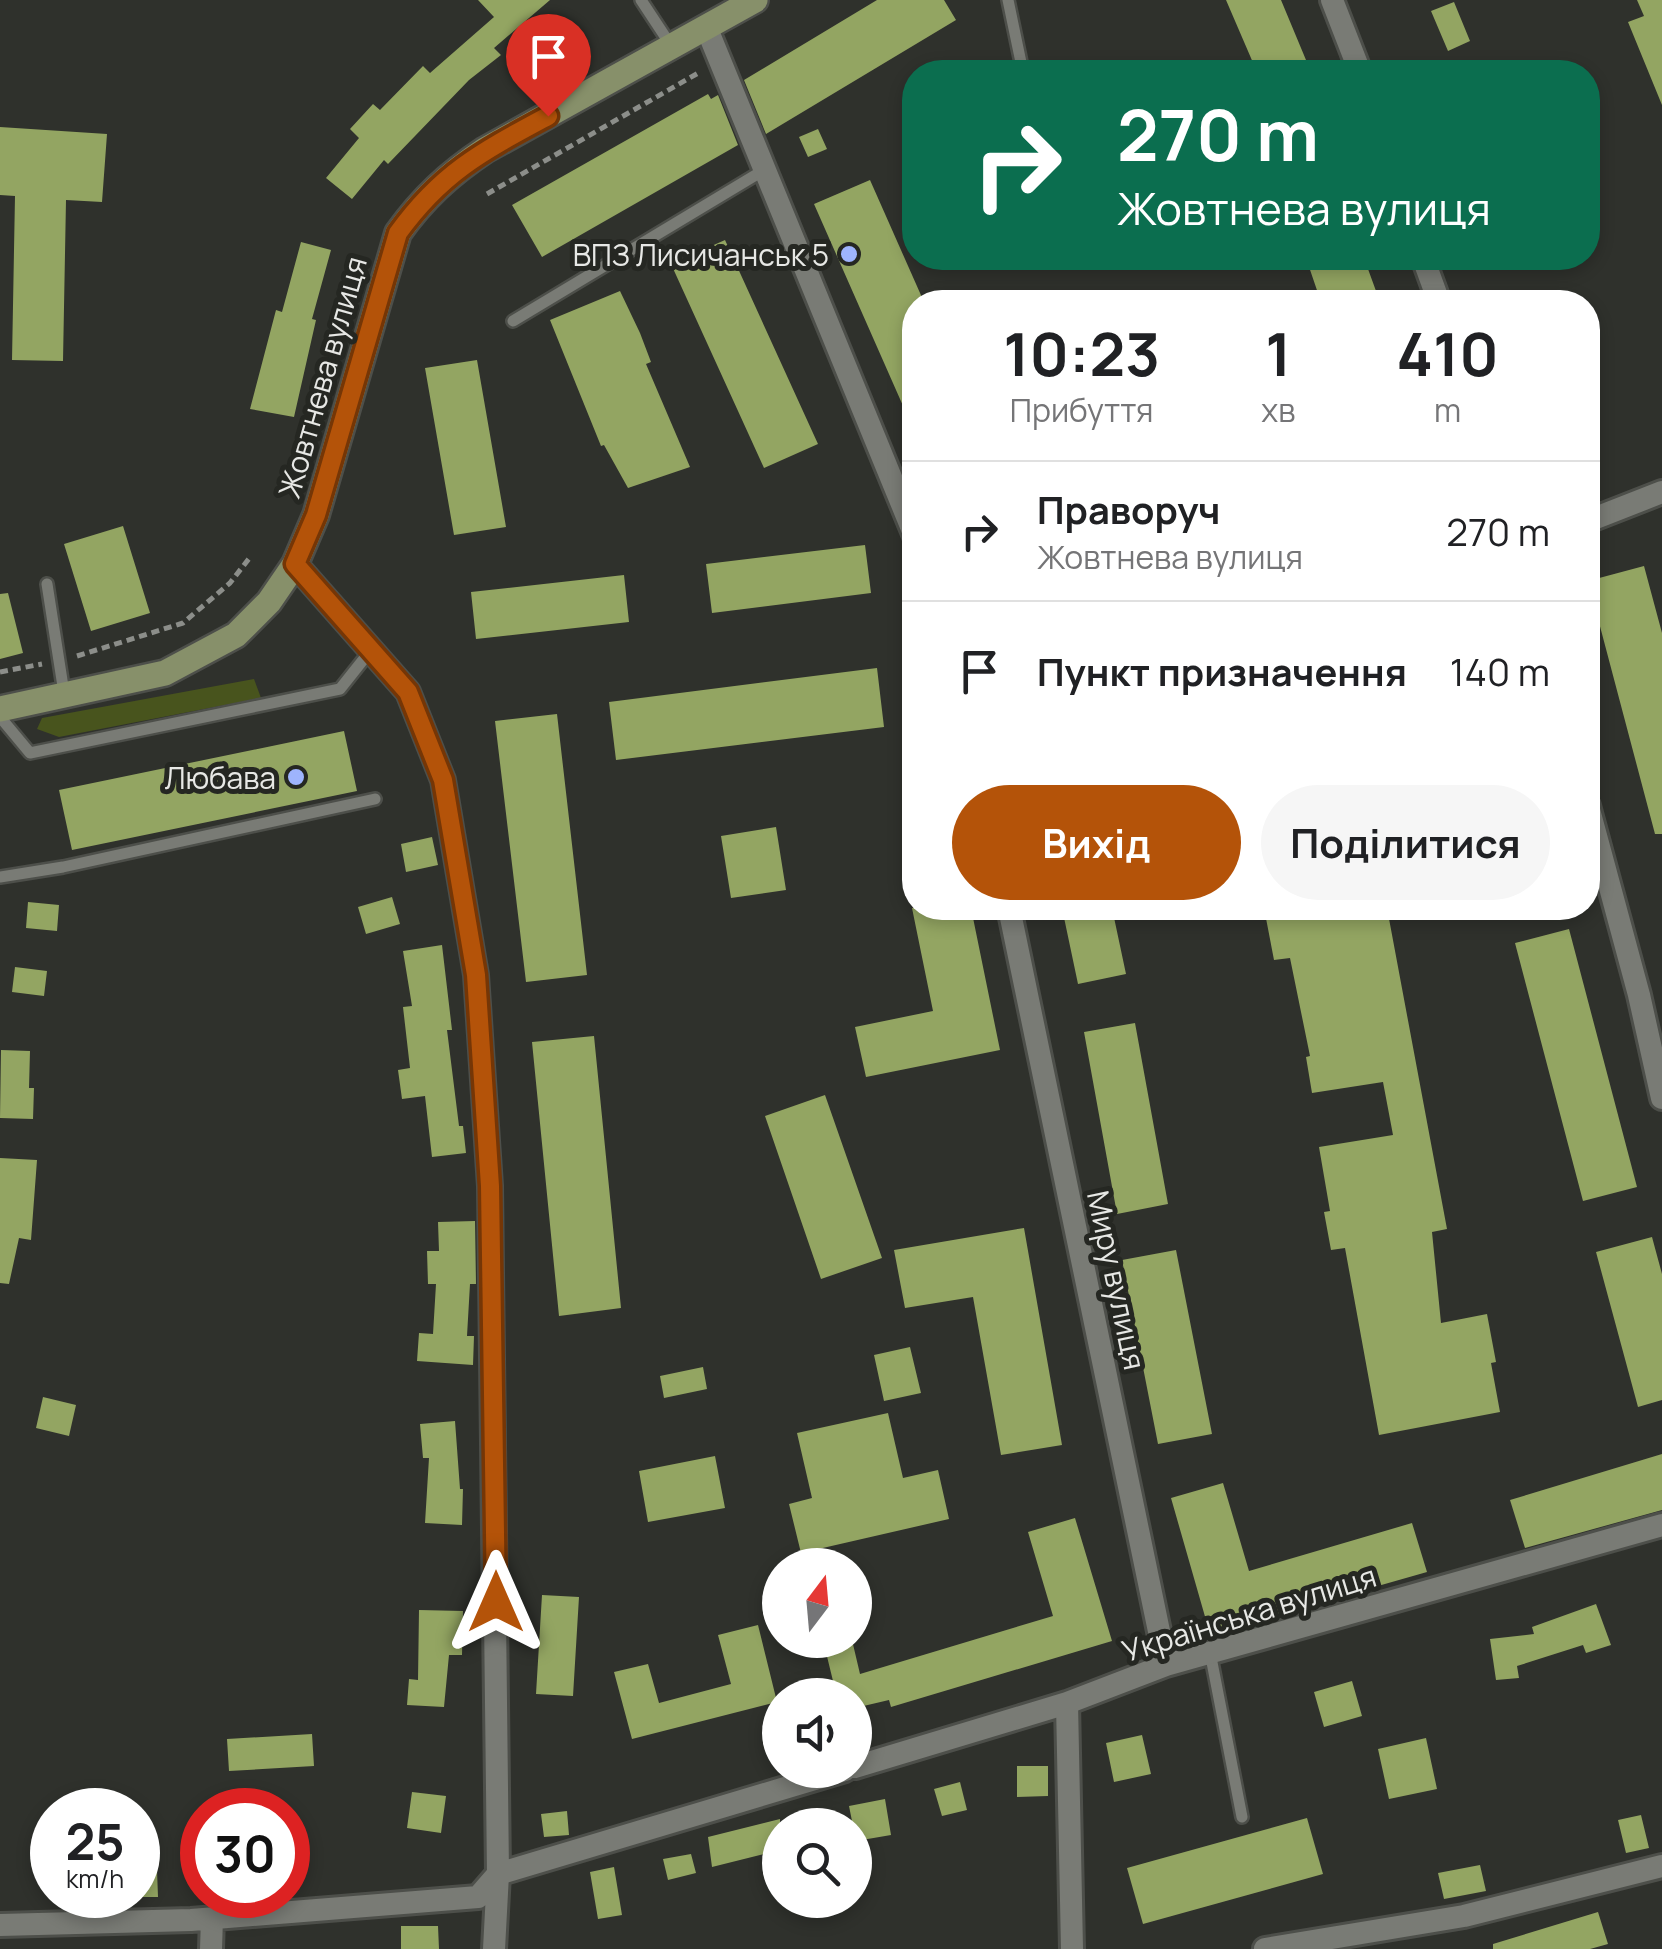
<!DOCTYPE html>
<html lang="uk">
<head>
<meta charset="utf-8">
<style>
	:root { --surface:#fff; --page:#f6f6f6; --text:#202124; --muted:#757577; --line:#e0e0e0; --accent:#b45309 }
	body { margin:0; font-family:Manrope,sans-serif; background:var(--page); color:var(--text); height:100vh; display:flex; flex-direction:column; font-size:38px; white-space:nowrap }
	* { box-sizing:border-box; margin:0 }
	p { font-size:32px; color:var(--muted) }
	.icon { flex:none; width:55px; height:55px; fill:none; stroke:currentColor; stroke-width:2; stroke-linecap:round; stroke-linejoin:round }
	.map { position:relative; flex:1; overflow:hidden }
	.side { position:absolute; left:902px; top:290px; width:698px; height:630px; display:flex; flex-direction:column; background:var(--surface); border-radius:40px; box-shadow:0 5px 15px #0003 }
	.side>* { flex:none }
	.banner { position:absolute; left:902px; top:60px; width:698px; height:210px; border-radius:40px; box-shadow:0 5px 15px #0003; background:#0b6e4f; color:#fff; overflow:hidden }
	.needle { width:65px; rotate:16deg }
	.fabs { position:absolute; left:762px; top:1548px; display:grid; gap:20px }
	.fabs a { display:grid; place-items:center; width:110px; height:110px; border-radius:50%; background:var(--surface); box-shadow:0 5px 15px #0003; font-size:50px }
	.speed { position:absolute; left:30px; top:1788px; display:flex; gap:20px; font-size:50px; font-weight:700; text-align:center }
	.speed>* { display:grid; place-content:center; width:130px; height:130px; border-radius:50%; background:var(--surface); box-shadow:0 5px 15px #0003; line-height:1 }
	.speed small { font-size:25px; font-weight:400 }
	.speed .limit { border:15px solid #d22; background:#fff; color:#111 }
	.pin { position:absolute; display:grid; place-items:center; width:85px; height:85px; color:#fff; margin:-102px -42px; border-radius:50% 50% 50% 0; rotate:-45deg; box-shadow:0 0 10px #0007 }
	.pin .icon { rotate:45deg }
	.me { position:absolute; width:110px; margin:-55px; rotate:0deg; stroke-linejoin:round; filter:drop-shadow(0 0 8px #0008) }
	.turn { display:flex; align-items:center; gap:35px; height:210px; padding:0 50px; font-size:45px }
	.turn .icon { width:130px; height:130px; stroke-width:2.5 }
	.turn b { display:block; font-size:70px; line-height:85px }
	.eta { display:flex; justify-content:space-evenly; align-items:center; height:170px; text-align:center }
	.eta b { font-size:60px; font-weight:700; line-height:70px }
	.action { display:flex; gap:20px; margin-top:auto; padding:20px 50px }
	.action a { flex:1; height:115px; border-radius:60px; background:var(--accent); color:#fff; font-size:40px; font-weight:700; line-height:115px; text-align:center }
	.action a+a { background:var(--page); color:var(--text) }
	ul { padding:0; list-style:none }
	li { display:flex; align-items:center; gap:30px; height:140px; padding:0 50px; border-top:2px solid var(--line) }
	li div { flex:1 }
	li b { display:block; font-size:38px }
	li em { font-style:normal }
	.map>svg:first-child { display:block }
	.green { fill:#48541d }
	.building { fill:#93a562 }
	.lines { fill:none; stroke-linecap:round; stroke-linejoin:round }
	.service-casing { stroke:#4d4f4a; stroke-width:16 }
	.minor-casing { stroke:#4d4f4a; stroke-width:28 }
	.secondary-casing { stroke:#4d4f4a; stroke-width:30 }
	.path { stroke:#8c8e8a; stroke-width:5; stroke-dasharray:8 5; stroke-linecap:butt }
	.service { stroke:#797b75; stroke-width:11 }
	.minor { stroke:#797b75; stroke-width:22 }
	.secondary { stroke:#87906a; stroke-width:25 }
	.route-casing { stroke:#753606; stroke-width:25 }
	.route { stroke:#b45309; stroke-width:18 }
	.poi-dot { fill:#9eb4fd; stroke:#252722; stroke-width:4 }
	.labels { text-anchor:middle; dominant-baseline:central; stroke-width:10; stroke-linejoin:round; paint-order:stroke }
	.poi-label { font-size:30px; fill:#e7e8e5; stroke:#252722; text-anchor:end }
	.street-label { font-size:30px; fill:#e7e8e5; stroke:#252722 }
</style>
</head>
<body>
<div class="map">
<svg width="1662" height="1949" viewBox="0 0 1662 1949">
	<rect width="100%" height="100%" fill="#2f312c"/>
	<path class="green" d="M254 679 261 698 59 737 37 729 42 718Z"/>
	<path class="building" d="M478 0H550L494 48 501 55 469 80 388 164 384 160 352 199 326 178 359 138 350 129 373 104 380 110 423 66 430 73 494 17Z
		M877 0H944L956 20 766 134 744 80Z
		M1226 0H1281L1311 72H1257Z
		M1637 0H1662V105L1628 22 1644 16Z
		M1454 2 1470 41 1448 51 1431 11Z
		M708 94 711 99 718 95 738 145 542 257 512 205Z
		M0 127 107 134 102 202 66 200 63 361 12 360 15 196 0 195Z
		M818 129 827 149 808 157 799 137Z
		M870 180 924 302H915V433L814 204Z
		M725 240 818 444 764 468 671 264Z
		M301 242 331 250 312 319 316 320 294 417 250 409 276 310 282 312Z
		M1306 258H1364L1380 302H1321Z
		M620 291 640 333 651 362 646 364 690 467 628 488 604 445 601 446 550 320Z
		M477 360 506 527 454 535 425 368Z
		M123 526 150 613 91 631 64 544Z
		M865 545 871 593 712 613 706 564Z
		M1644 566 1662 633V834H1655L1588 581Z
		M624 575 629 622 476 639 471 592Z
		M8 593 23 653 0 659V594Z
		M877 668 884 727 616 760 609 702Z
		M557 714 587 975 526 982 495 721Z
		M344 731 357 791 72 850 59 790Z
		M776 827 786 890 731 898 721 836Z
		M432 837 438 865 406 872 401 844Z
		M392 897 400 924 366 934 358 907Z
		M28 902 59 905 57 931 26 928Z
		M912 908H971L1000 1050 866 1077 855 1027 933 1011Z
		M1062 908H1112L1126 974 1078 984Z
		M1264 908H1387L1447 1229 1432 1232 1441 1323 1487 1314 1496 1362 1491 1363 1500 1412 1379 1435 1345 1248 1331 1250 1324 1212 1330 1211 1319 1147 1393 1135 1383 1082 1312 1093 1306 1057 1310 1056 1290 958 1274 960Z
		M1569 929 1637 1187 1583 1201 1515 943Z
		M442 945 452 1030H447L459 1126H463L466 1153 432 1157 425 1096 402 1099 398 1070 410 1068 403 1007 412 1006 403 951Z
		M15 967 47 971 44 996 12 992Z
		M1135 1023 1168 1204 1117 1214 1084 1032Z
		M594 1036 621 1308 559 1316 532 1042Z
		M1 1050 30 1051 29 1088H34L33 1119 0 1118Z
		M825 1095 882 1258 821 1279 765 1116Z
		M0 1158 37 1160 31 1240 19 1238 9 1284 0 1283Z
		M475 1221 476 1284H470L467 1336H474L473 1365 417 1361 419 1333 433 1334 436 1284H428L427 1251H439L438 1222Z
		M1024 1228 1062 1445 1001 1455 973 1297 905 1308 894 1250Z
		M1652 1237 1662 1274V1400L1638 1407 1596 1252Z
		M1176 1250 1212 1434 1158 1444 1122 1260Z
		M910 1347 921 1393 884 1401 874 1355Z
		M703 1367 707 1389 664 1398 660 1376Z
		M43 1397 76 1405 69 1436 36 1428Z
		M888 1413 903 1478 938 1470 949 1519 801 1553 789 1504 812 1498 797 1433Z
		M455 1421 460 1489H463L462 1525 425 1523 429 1458H423L420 1424Z
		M1662 1454V1510L1525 1548 1510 1500Z
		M715 1456 725 1508 648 1522 639 1471Z
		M1223 1483 1249 1571 1412 1523 1427 1572 1210 1634 1171 1498Z
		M1075 1518 1112 1641 891 1707 889 1700 855 1708V1695H807L806 1689 833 1681 823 1640H852L860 1674 1053 1616 1028 1532Z
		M542 1595 579 1597 573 1696 536 1694Z
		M1596 1604 1611 1645 1586 1653 1583 1645 1517 1666 1519 1678 1496 1680 1490 1639 1534 1634 1532 1627Z
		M419 1610 463 1611 462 1655H449L444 1707 407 1705 409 1679 418 1680Z
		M758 1625 777 1702 632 1739 614 1672 648 1664 659 1703 731 1684 718 1635Z
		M1352 1681 1362 1716 1324 1727 1314 1692Z
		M312 1734 314 1766 229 1771 227 1739Z
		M1142 1735 1151 1774 1114 1782 1106 1743Z
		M1426 1738 1437 1789 1389 1799 1378 1749Z
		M1017 1766H1048V1796L1017 1797Z
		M960 1782 967 1810 942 1816 934 1789Z
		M412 1792 446 1796 441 1833 407 1828Z
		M885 1799 891 1835 856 1841 849 1806Z
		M567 1811 569 1835 544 1837 541 1814Z
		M1641 1815 1649 1848 1626 1853 1618 1820Z
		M1307 1818 1323 1874 1143 1924 1127 1868Z
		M780 1819V1850L712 1867 708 1837Z
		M691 1854 696 1873 668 1880 663 1859Z
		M1480 1865 1486 1891 1444 1899 1438 1873Z
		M614 1867 622 1915 598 1919 590 1872Z
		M138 1870H157L158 1897H138Z
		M1598 1912 1608 1944 1590 1949H1493V1944Z
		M401 1926H438L439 1949H401Z"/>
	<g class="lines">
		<g class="service-casing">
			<path id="service" d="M641 0 672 47
				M1008 0 1023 72
				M513 321 764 170
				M47 584 64 693
				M0 717 30 753 340 689 371 650
				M0 877 63 867 375 799
				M1210 1652 1242 1817"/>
		</g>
		<g class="minor-casing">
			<path id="minor" d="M1332 0 1360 72
				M707 29 915 536
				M1423 258 1439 302
				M1588 521 1662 492
				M295 564 408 692 443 780 476 975 490 1186 498 1874 494 1949
				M1588 806 1639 995 1662 1098
				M1009 908 1166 1665
				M1067 1703 1072 1949
				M855 1767 1067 1703 1166 1665 1662 1525
				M0 1925 191 1920 478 1897 498 1874 845 1770
				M211 1949 212 1918
				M1265 1949 1464 1916 1662 1866"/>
		</g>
		<g class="secondary-casing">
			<path id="secondary" d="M0 709 165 673 236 635 269 602 295 564 316 515 398 233C423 198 449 174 485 150L755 0"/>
		</g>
		<path class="path" d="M487 194 700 72
			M77 656 183 623 230 583 251 556
			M0 672 42 664"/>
		<use href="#service" class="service"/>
		<use href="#minor" class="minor"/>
		<use href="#secondary" class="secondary"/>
	</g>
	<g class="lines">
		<g class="route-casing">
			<path id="route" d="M496 1602 490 1186 476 975 443 780 408 692 295 564 316 515 398 233C442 172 483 151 548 116"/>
		</g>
		<use href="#route" class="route"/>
	</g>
	<g class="poi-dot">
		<circle cx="849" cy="254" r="10"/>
		<circle cx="296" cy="777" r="10"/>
	</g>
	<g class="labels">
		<g class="poi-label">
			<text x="829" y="254">ВПЗ Лисичанськ 5</text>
			<text x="276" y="777">Любава</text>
		</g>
		<g class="street-label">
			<text transform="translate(322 377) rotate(-74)">Жовтнева вулиця</text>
			<text transform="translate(1117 1280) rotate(78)">Миру вулиця</text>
			<text transform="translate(1249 1613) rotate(-17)">Українська вулиця</text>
		</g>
	</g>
</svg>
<div class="fabs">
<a><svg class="needle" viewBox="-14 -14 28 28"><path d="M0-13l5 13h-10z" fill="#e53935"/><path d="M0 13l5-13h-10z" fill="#757577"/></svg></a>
<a><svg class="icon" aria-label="sound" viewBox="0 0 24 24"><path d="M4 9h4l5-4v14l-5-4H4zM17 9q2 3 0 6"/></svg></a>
<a><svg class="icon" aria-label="search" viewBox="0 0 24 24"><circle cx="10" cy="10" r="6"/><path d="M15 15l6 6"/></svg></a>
</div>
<div class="speed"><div>25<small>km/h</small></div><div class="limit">30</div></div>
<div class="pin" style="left:548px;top:116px;background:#d93025"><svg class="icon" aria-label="arrive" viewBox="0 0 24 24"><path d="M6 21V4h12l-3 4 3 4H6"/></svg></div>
<svg class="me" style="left:496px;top:1602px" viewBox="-20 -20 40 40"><path d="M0-17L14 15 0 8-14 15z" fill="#b45309" stroke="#fff" stroke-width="4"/></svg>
<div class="banner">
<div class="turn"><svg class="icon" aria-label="right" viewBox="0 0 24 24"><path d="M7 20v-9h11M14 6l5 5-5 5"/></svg><div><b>270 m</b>Жовтнева вулиця</div></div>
</div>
<section class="side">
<div class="eta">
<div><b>10:23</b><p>Прибуття</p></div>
<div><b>1</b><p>хв</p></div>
<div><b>410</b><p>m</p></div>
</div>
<ul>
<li><svg class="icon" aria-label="right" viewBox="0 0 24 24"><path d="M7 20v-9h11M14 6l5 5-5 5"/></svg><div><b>Праворуч</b><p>Жовтнева вулиця</p></div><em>270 m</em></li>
<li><svg class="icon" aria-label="arrive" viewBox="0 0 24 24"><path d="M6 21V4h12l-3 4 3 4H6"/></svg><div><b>Пункт призначення</b></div><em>140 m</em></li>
</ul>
<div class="action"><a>Вихід</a><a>Поділитися</a></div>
</section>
</div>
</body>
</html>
